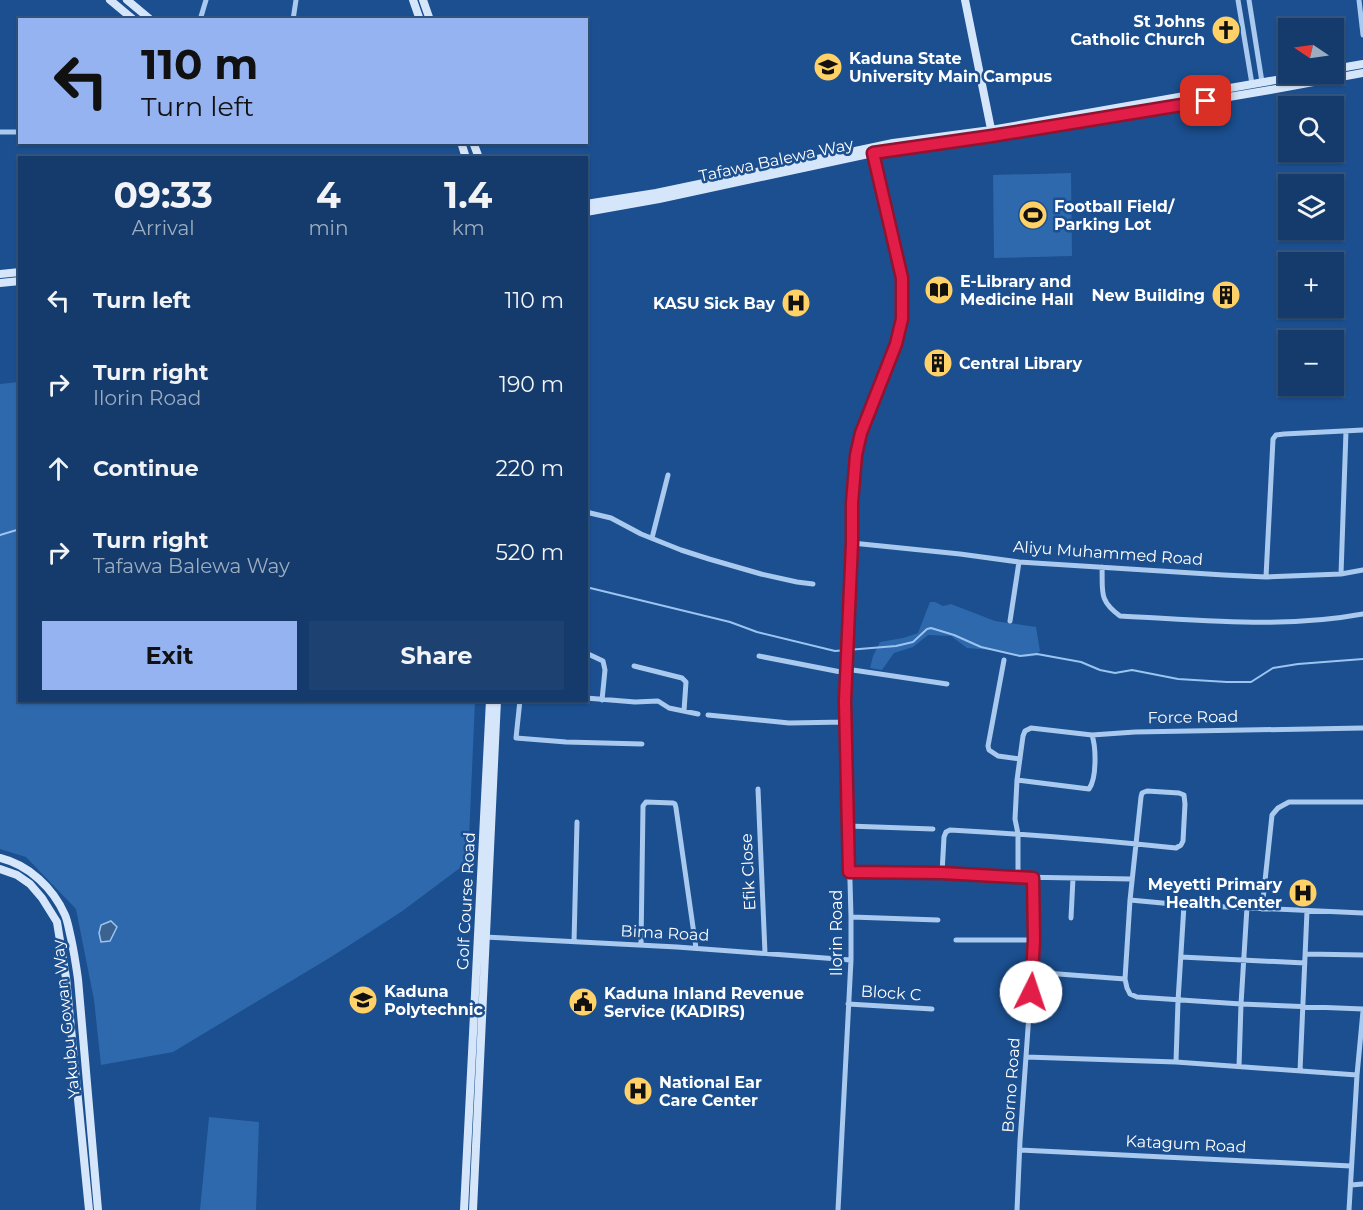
<!DOCTYPE html>
<html lang="en">
<head>
<meta charset="utf-8">
<style>
	:root { --surface:#143b6b; --page:#1d4271; --text:#f1f3f6; --muted:#9dadc1; --line:#33557e; --accent:#95b2f1 }
	body { margin:0; font-family:Montserrat,sans-serif; background:var(--page); color:var(--text); height:100vh; display:flex; flex-direction:column; font-size:22px; white-space:nowrap }
	* { box-sizing:border-box; margin:0 }
	p { font-size:20px; color:var(--muted) }
	.icon { flex:none; width:33px; height:33px; fill:none; stroke:currentColor; stroke-width:2; stroke-linecap:round; stroke-linejoin:round }
	.map { position:relative; flex:1; overflow:hidden }
	.panel { position:absolute; left:18px; top:156px; width:570px; height:546px; display:flex; flex-direction:column; background:var(--surface); border-radius:0px; box-shadow:0 2px 4px #0004,0 0 0 2px var(--line) }
	.panel>* { flex:none }
	.banner { position:absolute; left:18px; top:18px; width:570px; height:126px; border-radius:0px; box-shadow:0 2px 4px #0004,0 0 0 2px var(--line); background:#95b2f1; color:#111; overflow:hidden }
	.needle { width:39px; rotate:283deg }
	.buttons { position:absolute; left:1278px; top:18px; display:grid; gap:12px }
	.buttons a { display:grid; place-items:center; width:66px; height:66px; border-radius:0px; background:var(--surface); box-shadow:0 2px 4px #0004,0 0 0 2px var(--line); font-size:30px }
	.pin { position:absolute; display:grid; place-items:center; width:51px; height:51px; color:#fff; margin:-26px; border-radius:12px; box-shadow:0 3px 9px #0006 }
	.me { position:absolute; width:66px; margin:-33px; rotate:4deg; stroke-linejoin:round; filter:drop-shadow(0 0 4px #0008) }
	.turn { display:flex; align-items:center; gap:21px; height:126px; padding:0 24px; font-size:27px }
	.turn .icon { width:78px; height:78px; stroke-width:2.5 }
	.turn b { display:block; font-size:42px; line-height:51px }
	.eta { display:flex; justify-content:space-evenly; align-items:center; height:102px; text-align:center }
	.eta b { font-size:36px; font-weight:700; line-height:42px }
	.cta { display:flex; gap:12px; margin-top:auto; padding:12px 24px }
	.cta a { flex:1; height:69px; border-radius:0px; background:var(--accent); color:#111; font-size:24px; font-weight:700; line-height:69px; text-align:center }
	.cta a+a { background:var(--page); color:var(--text) }
	ul { padding:0; list-style:none }
	li { display:flex; align-items:center; gap:18px; height:84px; padding:0 24px }
	li div { flex:1 }
	li b { display:block; font-size:22px }
	li em { font-style:normal }
	.map>svg:first-child { display:block }
	.green { fill:#2e69ad }
	.water { fill:#3c6290; stroke:#9cc4f0; stroke-width:1.5 }
	.lines { fill:none; stroke-linecap:round; stroke-linejoin:round }
	.stream { stroke:#9cc4f0; stroke-width:2 }
	.street { stroke:#a9c9ee; stroke-width:5 }
	.secondary { stroke:#d6e6fa; stroke-width:8 }
	.route-casing { stroke:#92132f; stroke-width:15 }
	.route { stroke:#e11d48; stroke-width:10 }
	.labels { text-anchor:middle; dominant-baseline:central; stroke-width:5; stroke-linejoin:round; paint-order:stroke }
	.poi-label { font-size:16px; font-weight:bold; fill:#fff; stroke:#1b4f8f; text-anchor:start }
	.street-label { font-size:16px; fill:#fff; stroke:#1b4f8f }
</style>
</head>
<body>
<div class="map">
<svg width="1363" height="1210" viewBox="0 0 1363 1210">
	<rect width="100%" height="100%" fill="#1b4f8f"/>
	<path class="green" d="M1071 173 1072 256 994 258 993 175Z
		M19 382 20 700 475 701 468 862 401 912 331 957 173 1052 101 1065 94 1000 76 909 26 857 0 849V384Z
		M930 602H935L943 606 951 604 995 621 1036 627 1040 651 1034 656 1025 657 1011 655 993 650 967 648 951 636 928 635 913 647 894 653 882 670 870 668 873 656 880 642 903 638 918 633Z
		M209 1117 259 1122 256 1210H200Z"/>
	<path class="water" d="M111 921 117 927 110 941 101 942 99 933 101 925Z"/>
	<g class="lines">
		<path class="stream" d="M0 535 20 529
			M586 587 730 622 757 632 835 651 896 646 913 642 927 629 931 628 954 635 981 647 1020 656 1037 654 1081 662 1100 670 1115 673 1132 670 1178 679 1227 682H1251L1273 668 1298 664 1363 659"/>
		<path class="street" d="M1238 0 1252 84
			M1249 0 1262 82
			M1359 0 1363 35
			M200 20 206 0
			M293 20 296 0
			M0 132H20
			M586 512 611 518 641 534 681 550 709 559 761 574 797 582 813 584
			M652 538 668 475
			M852 543 960 554 1019 562 1224 575 1266 577 1341 574 1363 570
			M1102 567C1103 591 1098 600 1120 616 1201 620 1283 629 1363 614
			M1341 574 1346 431
			M1266 577 1273 439 1276 435 1284 434 1363 430
			M1010 621 1019 562
			M586 653 603 661 605 670 602 700
			M759 656 846 673
			M1004 660 988 746 989 750 998 756 1020 759
			M634 666 682 678 686 682 684 711
			M846 669 947 684
			M586 698 635 702 658 701 669 708 698 714
			M520 700 516 738 566 742 642 744
			M708 715 789 723 846 722
			M1017 780 1089 789C1097 778 1096 747 1092 735
			M758 789 765 953
			M848 826 933 829
			M849 872 942 873 1018 877 1132 879
			M942 873 944 837 946 832 950 830C1025 834 1100 840 1176 848L1181 845 1183 841 1185 804 1184 795 1179 793 1147 791 1142 793 1141 797 1130 900 1125 979 1127 988 1130 994 1137 997 1241 1004 1363 1009
			M1018 877V834L1015 819 1017 780 1023 736 1025 731 1031 728 1092 735 1135 732 1363 728
			M1130 900 1184 905 1363 913
			M1262 909 1272 815 1278 808 1289 802H1363
			M851 917 938 920
			M1071 918 1073 878
			M484 937 677 947 851 960
			M956 940H1033
			M574 942 577 822
			M641 945 643 806 646 802 673 803 675 804 676 808 696 948
			M1306 954 1363 955
			M1181 957 1305 963
			M1032 972 1125 979
			M848 1004 932 1009
			M1026 1057 1176 1062 1357 1075
			M1176 1062 1178 1001 1184 905
			M1239 1067 1241 1004 1247 907
			M1300 1071 1307 911
			M1020 1150 1351 1166
			M1351 1185 1363 1184
			M838 1210 851 960V917L845 701 852 543V503L856 455 861 433 896 344 902 319V278L873 150
			M1017 1210 1020 1141 1032 972 1033 878
			M1349 1210 1357 1075 1363 1011"/>
		<path class="secondary" d="M110 0 134 20
			M127 0 151 20
			M413 0 420 20
			M423 0 430 20
			M965 0 992 134
			M1334 69 1363 64
			M461 142 466 158
			M473 142 479 158
			M586 204 656 193 893 143 991 130 1310 74
			M586 212 659 199 873 153 992 136 1164 108 1270 90 1363 73
			M0 274 20 272
			M0 283 20 281
			M0 858C29 865 53 888 65 915 68 922 69 930 71 938 74 952 76 965 78 979L98 1210
			M0 869 17 875 30 884 42 898 57 922 66 978 89 1210
			M464 1210 490 700
			M473 1210 497 700"/>
	</g>
	<g class="lines">
		<g class="route-casing">
			<path id="route" d="M1031 992 1034 940 1033 878 942 873 849 872 845 701 852 543V503L856 455 861 433 896 344 902 319V278L873 153 992 136 1206 101"/>
		</g>
		<use href="#route" class="route"/>
	</g>
	<defs>
		<g id="church-disc" transform="scale(1.5)"><circle r="9.5" fill="#ffd166" stroke="#1b4f8f"/><path d="M-1.2-6h2.4v3.5h3.3v2.4h-3.3V6h-2.4V-.1h-3.3v-2.4h3.3Z" fill="#111"/></g>
		<g id="university-disc" transform="scale(1.5)"><circle r="9.5" fill="#ffd166" stroke="#1b4f8f"/><path d="M0-5L7-2L0 1L-7-2ZM-4 1L0 2.5L4 1V4Q0 6-4 4Z" fill="#111"/></g>
		<g id="stadium-disc" transform="scale(1.5)"><circle r="9.5" fill="#ffd166" stroke="#1b4f8f"/><path d="M0-5a6.5 5 0 1 0 0 10a6.5 5 0 1 0 0-10ZM-3.5-1.8h7v3.6h-7Z" fill="#111"/></g>
		<g id="library-disc" transform="scale(1.5)"><circle r="9.5" fill="#ffd166" stroke="#1b4f8f"/><path d="M-6-4Q-3-5.5-.7-3.5V5Q-3 3-6 4ZM6-4Q3-5.5 .7-3.5V5Q3 3 6 4Z" fill="#111"/></g>
		<g id="building-disc" transform="scale(1.5)"><circle r="9.5" fill="#ffd166" stroke="#1b4f8f"/><path d="M-4-6H4V6H1V3H-1V6H-4ZM-2.5-4.3h1.7v1.8h-1.7ZM.8-4.3h1.7v1.8H.8ZM-2.5-1h1.7V.8h-1.7ZM.8-1h1.7V.8H.8Z" fill="#111"/></g>
		<g id="hospital-disc" transform="scale(1.5)"><circle r="9.5" fill="#ffd166" stroke="#1b4f8f"/><path d="M-5-5h3v3.5h4V-5h3V5h-3V1.5h-4V5h-3Z" fill="#111"/></g>
		<g id="civic-disc" transform="scale(1.5)"><circle r="9.5" fill="#ffd166" stroke="#1b4f8f"/><path d="M-.6-6.5H3V-4.5H.6V-3L4-1V1h2V6H-6V1h2V-1L-.6-3ZM-1.2 2.5V6h2.4V2.5Z" fill="#111"/></g>
	</defs>
	<g fill-rule="evenodd">
		<use href="#church-disc" x="1226" y="30"/>
		<use href="#university-disc" x="828" y="67"/>
		<use href="#stadium-disc" x="1033" y="215"/>
		<use href="#library-disc" x="939" y="290"/>
		<use href="#building-disc" x="1226" y="295"/>
		<use href="#hospital-disc" x="796" y="303"/>
		<use href="#building-disc" x="938" y="363"/>
		<use href="#hospital-disc" x="1303" y="893"/>
		<use href="#university-disc" x="363" y="1000"/>
		<use href="#civic-disc" x="583" y="1002"/>
		<use href="#hospital-disc" x="638" y="1091"/>
	</g>
	<g class="labels">
		<g class="poi-label">
			<text x="1205" y="21" text-anchor="end">St Johns<tspan x="1205" dy="18">Catholic Church</tspan></text>
			<text x="849" y="58">Kaduna State<tspan x="849" dy="18">University Main Campus</tspan></text>
			<text x="1054" y="206">Football Field/<tspan x="1054" dy="18">Parking Lot</tspan></text>
			<text x="960" y="281">E-Library and<tspan x="960" dy="18">Medicine Hall</tspan></text>
			<text x="1205" y="295" text-anchor="end">New Building</text>
			<text x="775" y="303" text-anchor="end">KASU Sick Bay</text>
			<text x="959" y="363">Central Library</text>
			<text x="1282" y="884" text-anchor="end">Meyetti Primary<tspan x="1282" dy="18">Health Center</tspan></text>
			<text x="384" y="991">Kaduna<tspan x="384" dy="18">Polytechnic</tspan></text>
			<text x="604" y="993">Kaduna Inland Revenue<tspan x="604" dy="18">Service (KADIRS)</tspan></text>
			<text x="659" y="1082">National Ear<tspan x="659" dy="18">Care Center</tspan></text>
		</g>
		<g class="street-label">
			<text transform="translate(776 160) rotate(-12)">Tafawa Balewa Way</text>
			<text transform="translate(1108 553) rotate(4)">Aliyu Muhammed Road</text>
			<text transform="translate(1193 717) rotate(-1)">Force Road</text>
			<text transform="translate(748 872) rotate(-93)">Efik Close</text>
			<text transform="translate(466 901) rotate(-87)">Golf Course Road</text>
			<text transform="translate(665 933) rotate(3)">Bima Road</text>
			<text transform="translate(836 933) rotate(-90)">Ilorin Road</text>
			<text transform="translate(891 993) rotate(4)">Block C</text>
			<text transform="translate(66 1019) rotate(-96)">Yakubu Gowan Way</text>
			<text transform="translate(1011 1085) rotate(-86)">Borno Road</text>
			<text transform="translate(1186 1144) rotate(3)">Katagum Road</text>
		</g>
	</g>
</svg>
<div class="buttons">
<a><svg class="needle" viewBox="-14 -14 28 28"><path d="M0-13l5 13h-10z" fill="#e53935"/><path d="M0 13l5-13h-10z" fill="#9dadc1"/></svg></a>
<a><svg class="icon" aria-label="search" viewBox="0 0 24 24"><circle cx="10" cy="10" r="6"/><path d="M15 15l6 6"/></svg></a>
<a><svg class="icon" aria-label="layers" viewBox="0 0 24 24"><path d="M12 4l9 5-9 5-9-5zM3 14l9 5 9-5"/></svg></a>
<a>+</a>
<a>−</a>
</div>
<div class="pin" style="left:1206px;top:101px;background:#d93025"><svg class="icon" aria-label="arrive" viewBox="0 0 24 24"><path d="M6 21V4h12l-3 4 3 4H6"/></svg></div>
<svg class="me" style="left:1031px;top:992px" viewBox="-20 -20 40 40"><circle r="19" fill="#fff"/><path d="M0-13L10 11 0 6-10 11z" fill="#e11d48"/></svg>
<div class="banner">
<div class="turn"><svg class="icon" aria-label="left" viewBox="0 0 24 24"><path d="M17 20v-9H6M10 6l-5 5 5 5"/></svg><div><b>110 m</b>Turn left</div></div>
</div>
<section class="panel">
<div class="eta">
<div><b>09:33</b><p>Arrival</p></div>
<div><b>4</b><p>min</p></div>
<div><b>1.4</b><p>km</p></div>
</div>
<ul>
<li><svg class="icon" aria-label="left" viewBox="0 0 24 24"><path d="M17 20v-9H6M10 6l-5 5 5 5"/></svg><div><b>Turn left</b></div><em>110 m</em></li>
<li><svg class="icon" aria-label="right" viewBox="0 0 24 24"><path d="M7 20v-9h11M14 6l5 5-5 5"/></svg><div><b>Turn right</b><p>Ilorin Road</p></div><em>190 m</em></li>
<li><svg class="icon" aria-label="ahead" viewBox="0 0 24 24"><path d="M12 20V5M6 11l6-6 6 6"/></svg><div><b>Continue</b></div><em>220 m</em></li>
<li><svg class="icon" aria-label="right" viewBox="0 0 24 24"><path d="M7 20v-9h11M14 6l5 5-5 5"/></svg><div><b>Turn right</b><p>Tafawa Balewa Way</p></div><em>520 m</em></li>
</ul>
<div class="cta"><a>Exit</a><a>Share</a></div>
</section>
</div>
</body>
</html>
